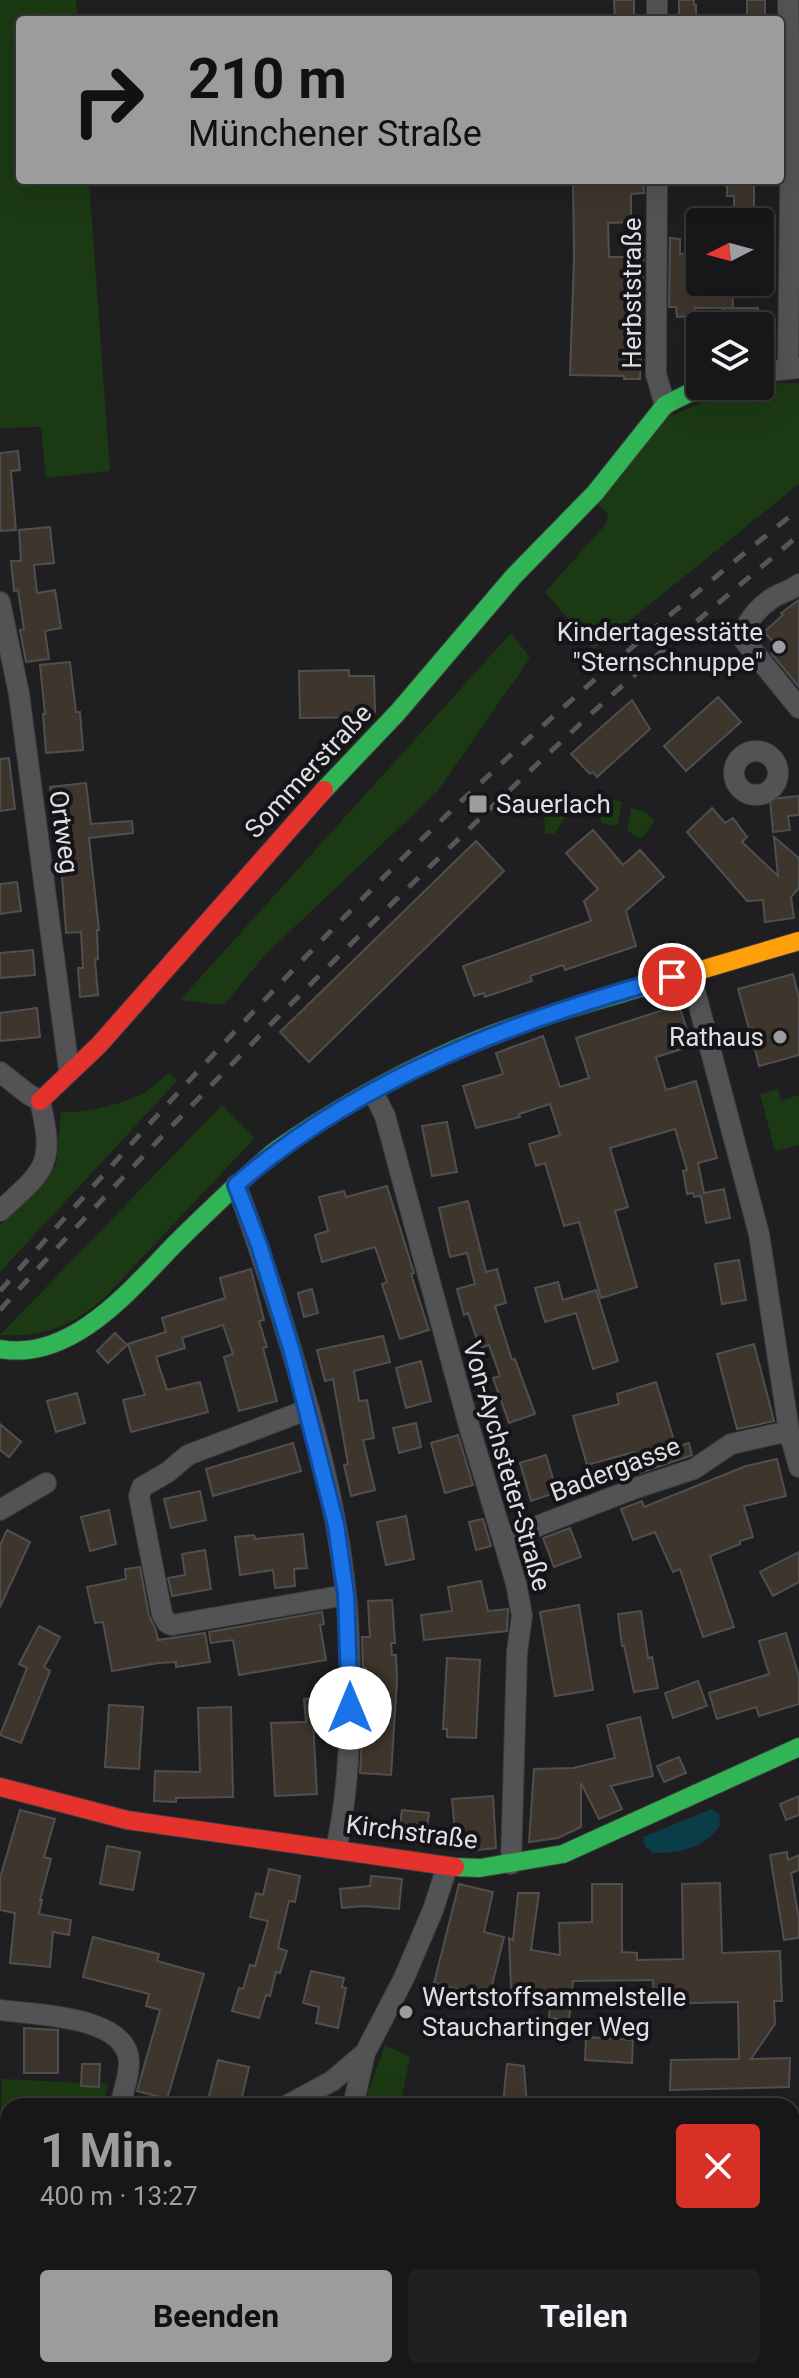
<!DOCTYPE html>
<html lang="de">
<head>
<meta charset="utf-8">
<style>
	:root { --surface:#171719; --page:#202022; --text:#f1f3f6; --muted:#9e9fa2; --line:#363638; --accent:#9c9c9e }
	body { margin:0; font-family:Roboto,sans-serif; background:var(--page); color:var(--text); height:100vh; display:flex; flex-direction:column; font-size:30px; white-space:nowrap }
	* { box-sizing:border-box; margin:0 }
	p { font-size:26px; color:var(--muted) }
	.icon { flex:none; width:44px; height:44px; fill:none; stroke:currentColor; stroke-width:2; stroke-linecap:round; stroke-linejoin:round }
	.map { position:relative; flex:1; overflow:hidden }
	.panel { position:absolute; left:0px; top:2098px; width:800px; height:280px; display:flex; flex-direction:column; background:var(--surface); border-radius:24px 24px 0 0; box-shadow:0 8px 32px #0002,0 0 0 2px var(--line) }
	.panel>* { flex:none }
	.top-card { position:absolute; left:16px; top:16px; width:768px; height:168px; border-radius:8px; box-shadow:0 8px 32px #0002,0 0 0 2px var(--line); background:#9c9c9e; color:#111; overflow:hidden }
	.needle { width:52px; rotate:264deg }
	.fabs { position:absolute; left:686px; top:208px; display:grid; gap:16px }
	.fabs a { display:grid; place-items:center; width:88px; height:88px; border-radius:8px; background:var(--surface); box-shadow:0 8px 32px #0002,0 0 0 2px var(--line); font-size:40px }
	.pin { position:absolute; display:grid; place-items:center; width:68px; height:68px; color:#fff; margin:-34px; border:4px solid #fff; border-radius:50%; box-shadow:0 2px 8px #0007 }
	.me { position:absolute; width:88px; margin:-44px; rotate:0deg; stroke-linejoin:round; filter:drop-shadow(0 0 6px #0008) }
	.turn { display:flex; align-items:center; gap:28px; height:168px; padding:0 40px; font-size:36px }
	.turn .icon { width:104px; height:104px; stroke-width:2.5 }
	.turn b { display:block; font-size:56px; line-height:68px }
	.round { display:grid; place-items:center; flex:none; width:84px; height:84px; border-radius:8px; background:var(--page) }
	.summary { display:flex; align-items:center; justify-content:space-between; height:136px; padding:0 40px }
	h1 { font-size:48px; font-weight:700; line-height:60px; color:var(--accent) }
	.button { display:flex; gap:16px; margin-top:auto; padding:16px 40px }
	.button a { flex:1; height:92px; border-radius:8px; background:var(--accent); color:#111; font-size:32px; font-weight:700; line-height:92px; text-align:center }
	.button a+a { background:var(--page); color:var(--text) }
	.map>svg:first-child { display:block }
	.built { fill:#22222b }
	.green { fill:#1b3913 }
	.water { fill:#0b3d49 }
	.building { fill:#3e352c; stroke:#504f50; stroke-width:2 }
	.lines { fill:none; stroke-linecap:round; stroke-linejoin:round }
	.street-casing { stroke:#3c3c3e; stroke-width:22 }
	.fast-casing { stroke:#3c3c3e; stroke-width:20 }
	.slow-casing { stroke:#3c3c3e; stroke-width:20 }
	.jam-casing { stroke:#3c3c3e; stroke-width:20 }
	.street { stroke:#535355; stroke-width:20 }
	.fast { stroke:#30b455; stroke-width:18 }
	.slow { stroke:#ff9f0a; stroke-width:18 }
	.jam { stroke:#e5322d; stroke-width:18 }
	.rail { stroke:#565658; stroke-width:5; stroke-dasharray:14 14; stroke-linecap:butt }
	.route-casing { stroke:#114b97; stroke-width:20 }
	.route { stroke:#1a73e8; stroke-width:14 }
	.poi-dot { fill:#9c9c9e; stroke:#151519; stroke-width:3 }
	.labels { text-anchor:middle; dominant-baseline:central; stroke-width:8; stroke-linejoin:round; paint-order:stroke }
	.street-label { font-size:26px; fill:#dfdfe2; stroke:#151519 }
	.poi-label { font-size:26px; fill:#dfdfe2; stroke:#151519; text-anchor:end }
</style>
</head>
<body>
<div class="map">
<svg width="799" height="2378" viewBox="0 0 799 2378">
	<rect width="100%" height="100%" fill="#1f1f21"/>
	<path class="built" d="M799 597V691L752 638Z"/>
	<path class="green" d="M0 0H76L78 20H20V180H89L110 471 46 478 41 427 0 428Z
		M764 383H799V484L594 649 545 592 606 524 608 513 595 502 666 418 737 387 760 386Z
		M511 633 530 658 437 792 264 956 224 1005 180 1000Z
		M599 796 622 802 617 826 601 823Z
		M552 805 562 808 565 818 554 834H545L544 812Z
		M631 808 645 812 655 821 641 839 627 830Z
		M169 1073 178 1080 0 1272V1225L56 1165 61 1112C88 1113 119 1105 144 1093 153 1088 160 1079 169 1073Z
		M778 1089 781 1101 799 1095V1145L775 1151 760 1094Z
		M222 1105 255 1138 105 1297C72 1326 44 1338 0 1335Z
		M385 2045 410 2057 400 2106H363Z
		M2 2079 108 2084 104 2106H8V2141H0Z
		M799 2163V2371L778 2370H792V2164Z
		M8 2234V2370H291L290 2378H0V2235Z"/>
	<path class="water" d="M712 1809 719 1814 720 1825C704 1849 680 1853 653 1853L645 1846 643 1837Z"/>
	<path class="building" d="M614 0H634V20H615Z
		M679 0H694V5H696V20H679Z
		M747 0H765V20H747Z
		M573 180H643L644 193 631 194V222L608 223 609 257H636L635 238H644L640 379H624V376L570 375 574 257Z
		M727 180H754V207H734V196H727Z
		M670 238 680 239V254L700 253V282H732L733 308H695V316L677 317 676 307H669Z
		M723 308H758V326H723Z
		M18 451 20 470 11 471 16 530 0 531V453Z
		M50 527 54 563 34 565 37 593 55 590 61 628 45 631 49 659 26 662 20 630 24 629 18 590 14 591 11 561H21L19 530Z
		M799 600V687L771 653 778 647 764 632 783 615 781 613Z
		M70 662 76 712H80L83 750 46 753 43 714H45L40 665Z
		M349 670V676H374L375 712 370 717 300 718 299 671Z
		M718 697 741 722 686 771 664 746Z
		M632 700 650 729 597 777 593 772 590 774 571 754Z
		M9 758 15 809 0 811V759Z
		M86 783 91 824 132 821 133 833 89 838 99 930H97L98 959 95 960 98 995 80 997 78 968H83L81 932 66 933 61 862 50 787Z
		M799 796V815L788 816 790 830 773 832 770 799Z
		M712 808 725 823 733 818 747 837 742 842 778 876 774 837 799 858V888L791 897 794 918 765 922 763 900 747 901 687 832Z
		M593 830 623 865 640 850 664 877 626 911 636 946 565 970 563 965 530 976 532 981 485 997 484 993 474 996 463 966 591 921 584 901 598 889 566 853Z
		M476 841 504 871 309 1062 280 1032Z
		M17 882 21 911 0 914V884Z
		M33 950 35 975 0 978V953Z
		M793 974 799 998V1055L759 1066 755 1049 751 1047 753 1043 738 989Z
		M679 1005 692 1046 656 1057 666 1090 696 1081 717 1158 698 1163 704 1193 724 1189 730 1218 706 1223 701 1196 694 1197 693 1193 687 1194 683 1171 687 1170 675 1129 610 1148 628 1207 615 1211 637 1287 601 1298 579 1222 564 1226 545 1163 536 1166 529 1144 560 1135 550 1104 519 1114 520 1117 476 1128 463 1086 503 1074 496 1053 543 1036 560 1087 589 1078 576 1038Z
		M37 1008 40 1037 0 1041V1013Z
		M447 1122 457 1172 432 1176 422 1126Z
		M387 1186 414 1273 411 1274 429 1330 400 1339 382 1284 387 1282 375 1247 322 1262 315 1235 328 1231 319 1197 344 1191 346 1197Z
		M468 1201 486 1272 497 1269 506 1303 495 1306 512 1360 515 1359 535 1414 509 1423 493 1378 500 1376 489 1345 480 1348 468 1313 464 1315 457 1289 475 1284 467 1253 450 1257 439 1208Z
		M739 1260 746 1300 722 1304 715 1264Z
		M251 1269 264 1320 259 1321 267 1347 263 1348 277 1401 239 1411 224 1357 233 1354 223 1325 182 1338 185 1348 156 1357 167 1390 200 1382 208 1412 131 1432 123 1400 145 1395 128 1344 166 1332 162 1318 225 1298 220 1278Z
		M558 1282 563 1300 596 1290 618 1361 593 1369 576 1313 545 1322 535 1288Z
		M312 1289 318 1313 304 1317 298 1293Z
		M115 1333 127 1345 108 1363 97 1351Z
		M383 1336 390 1362 354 1371 359 1401 367 1400 374 1438 363 1440 375 1490 351 1496 344 1465 348 1464 333 1379 325 1381 317 1350Z
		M754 1344 774 1421 737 1429 717 1354Z
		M421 1361 431 1401 406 1408 396 1368Z
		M656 1382 676 1447 689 1443 692 1455 640 1473 634 1452 587 1465 573 1416 619 1404 617 1394Z
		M77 1393 85 1423 56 1432 47 1401Z
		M416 1423 421 1447 399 1453 393 1428Z
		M0 1424 21 1442 9 1457 0 1450Z
		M458 1435 473 1485 445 1493 431 1443Z
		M293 1443 301 1471 213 1496 206 1469Z
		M546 1455 557 1492 531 1501 520 1463Z
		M777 1459 786 1496 744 1506 753 1537 740 1541V1544L710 1556 734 1627 703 1637 680 1569 673 1572 655 1532 633 1540 621 1509 642 1501 644 1507 746 1466Z
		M200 1491 206 1520 171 1528 164 1499Z
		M109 1510 116 1544 90 1551 81 1517Z
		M406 1516 414 1559 386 1565 377 1522Z
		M483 1519 491 1546 476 1550 469 1522Z
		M570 1528 581 1557 554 1567 543 1538Z
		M7 1530 30 1542 0 1607V1545Z
		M303 1534 307 1568 294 1569 295 1586 275 1588 273 1570 240 1575 235 1537 254 1535 255 1539Z
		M205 1550 211 1589 172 1596 168 1578 185 1575 182 1554Z
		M799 1552V1582L773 1596 760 1572Z
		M140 1567 149 1616 156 1630 158 1640 205 1633 210 1662 176 1667V1662L158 1663 112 1671 103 1622 95 1623 87 1587 126 1579 125 1569Z
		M481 1581 488 1611 508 1609 507 1631 424 1640 421 1615 452 1611 448 1587Z
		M392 1600 395 1643H391L392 1655H396L397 1681 391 1775 360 1773 366 1668H363L362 1637H370L368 1601Z
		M579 1605 593 1690 555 1696 540 1612Z
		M641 1611 648 1658 652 1657 658 1688 634 1692 624 1646H622L618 1614Z
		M322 1612 324 1624 320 1625 326 1660 239 1675 233 1640 211 1643 209 1632Z
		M39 1626 60 1637 44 1667 50 1671 21 1743 0 1735 27 1668 19 1664Z
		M786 1633 799 1677V1704L759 1716 756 1707 717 1719 709 1693 769 1674 759 1641Z
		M447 1658 480 1660 476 1738 447 1737V1729H443Z
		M698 1681 707 1706 673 1718 665 1693Z
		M332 1697 333 1720 313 1721 317 1794 275 1796 271 1723 306 1722 304 1699Z
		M109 1705 143 1707 139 1769 105 1767Z
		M231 1707 233 1797 176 1798V1802L154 1801 155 1771 200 1772 198 1708Z
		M640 1717 653 1776 611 1786 622 1809 599 1819 581 1783V1827L558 1838 529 1842 534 1769 573 1768 615 1758 607 1725Z
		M679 1757 686 1773 664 1782 657 1766Z
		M493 1796 496 1848 468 1851 467 1842 456 1843 452 1799Z
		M799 1796V1815L786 1820 780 1804Z
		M20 1810 55 1819 44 1857 51 1859 40 1900H42L39 1914 71 1920 69 1935 53 1932 50 1967 10 1963 15 1913 0 1910V1878Z
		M402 1810 429 1813 426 1833 399 1830Z
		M107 1846 140 1852 133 1890 100 1884Z
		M787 1852 788 1860 799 1855V1870L791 1873 799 1920V1938L784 1940 770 1855Z
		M269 1869 300 1876 295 1902 289 1901 278 1948 287 1951 280 1973 276 1972 270 1996 266 1995 259 2018 232 2011 239 1988 243 1989 250 1965 255 1966 268 1921 250 1917 256 1893 263 1895Z
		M371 1876 402 1879 399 1909 364 1906 342 1908 340 1889 370 1886Z
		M720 1883 722 1953 780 1951 782 2001H774L775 2024 751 2059 790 2058 789 2087 670 2090 671 2060 739 2059 738 2002 654 2004 653 1980 573 1981 569 2020 549 2018 551 1995 511 1988 509 1938 513 1940 518 1893H539L531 1950 560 1955 559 1923 592 1922V1884H622V1952L637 1953V1960L683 1959 682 1884Z
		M459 1884 493 1892 484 1932 504 1937 487 2005 462 1999 464 1991 434 1983Z
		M93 1937 159 1954 157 1961 204 1974 167 2099 137 2091 160 2010 146 2006 149 1994 83 1977Z
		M311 1971 344 1978 342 1987 346 1988 338 2028 316 2023 319 2007 303 2003Z
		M24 2028 58 2030V2073H24Z
		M586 2037 633 2040 632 2063 585 2060Z
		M218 2060 249 2067 240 2106 208 2100Z
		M82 2064H100L99 2087 81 2086Z
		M507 2064 524 2066 527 2106 503 2103Z"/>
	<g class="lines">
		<g class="street-casing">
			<path id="street" d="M657 0V20
				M788 0 791 120 788 368
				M657 180 656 374 665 405
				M760 372 799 368
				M799 584C790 592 780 592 771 599 759 607 742 625 744 640L799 708
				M0 602 19 694 69 1070
				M734 773a22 22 0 1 1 44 0a22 22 0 1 1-44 0Z
				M690 972 759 1234 789 1431 799 1467
				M0 1072 28 1094 40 1101C55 1165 46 1169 0 1211
				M373 1092 385 1116 469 1426 516 1583 522 1616 517 1652 511 1864
				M236 1185C251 1223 263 1261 276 1300 306 1396 336 1494 346 1595 350 1631 350 1668 350 1704 349 1754 347 1800 336 1849
				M309 1409 188 1455 168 1472 142 1487 139 1496 162 1614 167 1623 172 1625 346 1595
				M0 1510 46 1483
				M504 1539 636 1488 694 1469 731 1444 789 1431
				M0 2010C35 2015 129 2015 129 2063 129 2077 123 2092 120 2106
				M286 2106 332 2081 365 2053 404 1978 433 1910 447 1867
				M353 2106 365 2053
				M0 2230 8 2228
				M300 2378 302 2370"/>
		</g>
		<g class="fast-casing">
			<path id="fast" d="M324 790 398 712 513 577 595 493 665 405 703 386
				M0 1349C72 1362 131 1289 175 1244 194 1225 213 1207 232 1189 248 1176 262 1161 278 1149 331 1112 389 1079 447 1053 517 1021 594 1002 667 980
				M455 1867 480 1868 563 1854 799 1747"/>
		</g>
		<g class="slow-casing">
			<path id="slow" d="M667 980 799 941"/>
		</g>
		<g class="jam-casing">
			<path id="jam" d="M40 1101 99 1045 324 790
				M0 1787 127 1820 455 1867"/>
		</g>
		<use href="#street" class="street"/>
		<use href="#fast" class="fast"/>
		<use href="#slow" class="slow"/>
		<use href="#jam" class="jam"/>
		<path class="rail" d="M0 1291C135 1138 272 987 417 844 538 725 667 615 799 509
			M0 1310C185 1107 378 912 579 725 650 659 725 598 799 535"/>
	</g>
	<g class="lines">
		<g class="route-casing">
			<path id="route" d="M350 1708 346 1595 336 1525 291 1348 259 1245 236 1185C359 1078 516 1020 672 977"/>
		</g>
		<use href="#route" class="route"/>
	</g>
	<g class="poi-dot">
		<circle cx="779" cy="647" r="8"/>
		<rect x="468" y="794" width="20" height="20" rx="4"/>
		<circle cx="780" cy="1037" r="8"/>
		<circle cx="406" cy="2012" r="8"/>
	</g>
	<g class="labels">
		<g class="street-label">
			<text transform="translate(632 293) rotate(-90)">Herbststraße</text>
			<text transform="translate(308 771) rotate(-47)">Sommerstraße</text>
			<text transform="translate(64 832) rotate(82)">Ortweg</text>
			<text transform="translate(507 1466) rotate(74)">Von-Aychsteter-Straße</text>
			<text transform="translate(615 1469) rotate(-21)">Badergasse</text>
			<text transform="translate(412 1832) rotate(7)">Kirchstraße</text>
		</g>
		<g class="poi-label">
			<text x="763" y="632">Kindertagesstätte<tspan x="763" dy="30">"Sternschnuppe"</tspan></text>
			<text x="496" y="804" text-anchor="start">Sauerlach</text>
			<text x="764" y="1037">Rathaus</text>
			<text x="422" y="1997" text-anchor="start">Wertstoffsammelstelle<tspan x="422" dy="30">Stauchartinger Weg</tspan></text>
		</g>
	</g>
</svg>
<div class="fabs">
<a><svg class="needle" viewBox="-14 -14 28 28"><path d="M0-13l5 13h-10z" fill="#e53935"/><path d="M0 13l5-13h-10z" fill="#9e9fa2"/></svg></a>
<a><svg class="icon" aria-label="layers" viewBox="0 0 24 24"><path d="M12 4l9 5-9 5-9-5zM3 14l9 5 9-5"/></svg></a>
</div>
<div class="pin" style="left:672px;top:977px;background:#d93025"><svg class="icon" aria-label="arrive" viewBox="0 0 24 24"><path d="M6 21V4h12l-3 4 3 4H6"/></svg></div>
<svg class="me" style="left:350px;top:1708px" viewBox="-20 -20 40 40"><circle r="19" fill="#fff"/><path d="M0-13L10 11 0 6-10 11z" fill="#1a73e8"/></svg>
<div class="top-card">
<div class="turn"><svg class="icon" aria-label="right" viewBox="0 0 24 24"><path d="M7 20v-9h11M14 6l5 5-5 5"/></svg><div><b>210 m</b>Münchener Straße</div></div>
</div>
<section class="panel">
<div class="summary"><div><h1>1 Min.</h1><p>400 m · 13:27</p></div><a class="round" style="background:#d93025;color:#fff"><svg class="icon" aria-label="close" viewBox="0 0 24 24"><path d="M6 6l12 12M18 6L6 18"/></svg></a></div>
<div class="button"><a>Beenden</a><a>Teilen</a></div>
</section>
</div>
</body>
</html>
